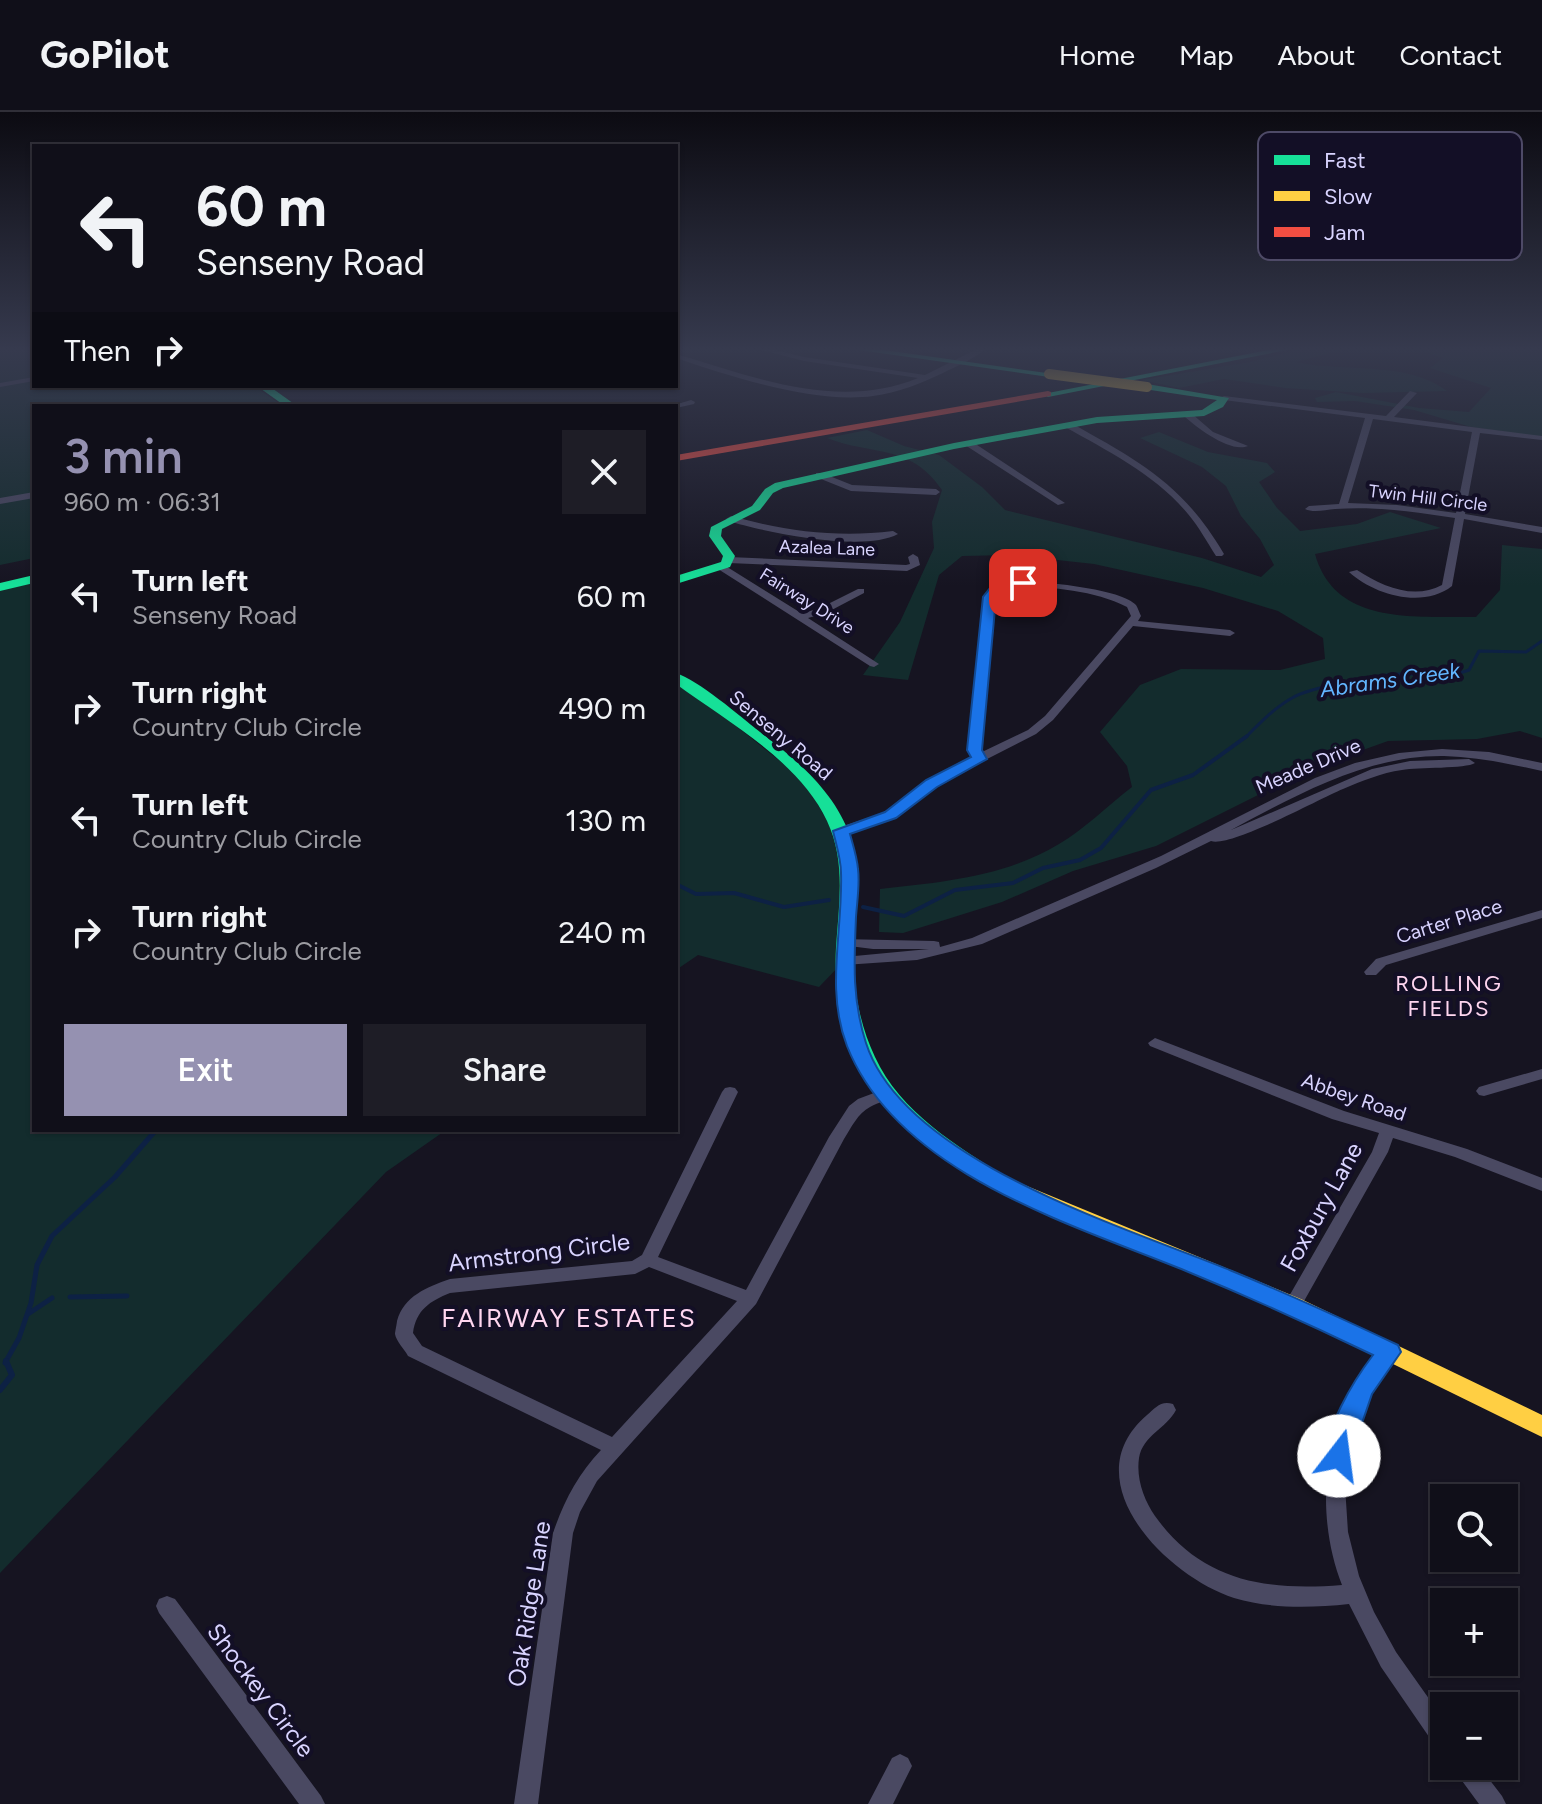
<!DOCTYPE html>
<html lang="en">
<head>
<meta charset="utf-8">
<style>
	:root { --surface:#100f19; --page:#1e1d26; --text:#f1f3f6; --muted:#9c9ca2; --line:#302f38; --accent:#9591b1 }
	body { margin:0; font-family:Figtree,sans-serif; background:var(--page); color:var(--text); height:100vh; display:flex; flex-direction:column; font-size:30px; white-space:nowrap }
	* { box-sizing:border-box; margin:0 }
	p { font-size:26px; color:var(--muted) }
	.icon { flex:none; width:44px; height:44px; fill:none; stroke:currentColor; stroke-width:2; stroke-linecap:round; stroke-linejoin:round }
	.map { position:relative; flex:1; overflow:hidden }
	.details { position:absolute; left:32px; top:292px; width:646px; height:728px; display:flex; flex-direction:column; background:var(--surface); border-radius:0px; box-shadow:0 2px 6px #0004,0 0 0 2px var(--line) }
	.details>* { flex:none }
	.guide { position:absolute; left:32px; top:32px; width:646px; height:244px; border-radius:0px; box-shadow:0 2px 6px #0004,0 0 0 2px var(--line); background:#100f19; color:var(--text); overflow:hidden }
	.tools { position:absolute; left:1430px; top:1372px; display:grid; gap:16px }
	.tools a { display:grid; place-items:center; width:88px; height:88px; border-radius:0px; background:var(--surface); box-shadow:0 2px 6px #0004,0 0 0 2px var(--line); font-size:40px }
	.pin { position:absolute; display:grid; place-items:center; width:68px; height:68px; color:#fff; margin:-34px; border-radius:16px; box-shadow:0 4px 12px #0006 }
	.me { position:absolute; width:88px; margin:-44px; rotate:15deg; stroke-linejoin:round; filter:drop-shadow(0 0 6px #0008) }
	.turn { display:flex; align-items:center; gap:28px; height:168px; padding:0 32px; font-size:36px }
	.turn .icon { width:104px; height:104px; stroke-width:2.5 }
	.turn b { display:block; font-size:56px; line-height:68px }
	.then { display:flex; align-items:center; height:76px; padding:0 32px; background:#0003; gap:16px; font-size:30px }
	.round { display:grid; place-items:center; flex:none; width:84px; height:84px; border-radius:0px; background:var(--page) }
	.head { display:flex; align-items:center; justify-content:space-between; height:136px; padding:0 32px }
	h1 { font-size:48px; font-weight:600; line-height:60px; color:var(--accent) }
	.button { display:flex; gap:16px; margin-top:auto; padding:16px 32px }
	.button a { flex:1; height:92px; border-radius:0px; background:var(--accent); color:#fff; font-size:32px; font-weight:600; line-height:92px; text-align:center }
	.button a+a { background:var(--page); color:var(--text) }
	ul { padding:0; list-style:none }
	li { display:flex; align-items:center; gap:24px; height:112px; padding:0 32px }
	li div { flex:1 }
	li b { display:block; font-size:30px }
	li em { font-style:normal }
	header { display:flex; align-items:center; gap:48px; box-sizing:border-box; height:112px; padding:0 40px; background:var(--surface); border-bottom:2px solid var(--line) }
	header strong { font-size:38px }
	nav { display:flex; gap:44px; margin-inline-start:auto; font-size:28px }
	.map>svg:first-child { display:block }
	.green { fill:#132c2d }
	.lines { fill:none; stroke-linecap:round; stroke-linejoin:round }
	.stream-far3 { stroke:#0d2144; stroke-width:3 }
	.stream-far2 { stroke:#0d2144; stroke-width:4 }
	.stream-far1 { stroke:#0d2144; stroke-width:5 }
	.stream { stroke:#0d2144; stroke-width:6 }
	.street { fill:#4a4962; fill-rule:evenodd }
	.fast { fill:#16e098; fill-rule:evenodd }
	.slow { fill:#ffcf43; fill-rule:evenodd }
	.jam { fill:#f24e42; fill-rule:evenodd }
	.slow-bridge { stroke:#ffcf43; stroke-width:10 }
	.route { fill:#1a73e8; stroke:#114b97; stroke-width:2 }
	.labels { text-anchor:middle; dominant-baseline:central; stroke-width:8; stroke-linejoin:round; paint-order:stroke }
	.far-street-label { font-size:18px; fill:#d9d4ff; stroke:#130f26 }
	.street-label { font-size:20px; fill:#d9d4ff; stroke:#130f26 }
	.water-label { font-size:22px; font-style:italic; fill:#62b6ff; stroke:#130f26 }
	.neighbourhood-label { font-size:22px; letter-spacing:2px; fill:#ffd6f0; stroke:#130f26 }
	.near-street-label { font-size:24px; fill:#d9d4ff; stroke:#130f26 }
	.near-neighbourhood-label { font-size:26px; letter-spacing:2px; fill:#ffd6f0; stroke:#130f26 }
	.key { fill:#130f26; stroke:#4e4a67; stroke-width:2 }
	.key-label { font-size:22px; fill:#d9d4ff }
</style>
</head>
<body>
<header>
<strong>GoPilot</strong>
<nav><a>Home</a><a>Map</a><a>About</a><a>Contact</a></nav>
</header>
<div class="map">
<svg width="1542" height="1692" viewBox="0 0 1542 1692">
	<rect width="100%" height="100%" fill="#161421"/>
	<path class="green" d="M10 237H34V274H254L283 294H34V446L0 453V239Z
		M1301 237H1346L1296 250C1344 261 1406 248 1447 279L1363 281 1285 276 1224 267 1179 276 1142 268 1250 250Z
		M1417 237H1532L1542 240V325L1471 315 1414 298 1355 289 1317 290 1315 286 1336 280 1419 296 1469 300 1491 276 1430 256 1443 246Z
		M867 318 904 334 939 343 982 375 1005 398 1202 446 1261 465 1274 453 1260 427 1241 404 1226 374 1202 355 1140 326 1159 320 1208 340 1267 351 1275 360 1259 370 1277 396 1300 419 1357 412 1390 400 1441 416 1315 442C1335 514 1415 504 1476 505L1500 478 1502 433 1542 437V626L1520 619 1477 627 1388 629 1310 657 1156 734 1073 759 1002 790 903 821 879 820 880 777C942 770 1004 765 1059 732 1085 717 1108 693 1132 675L1127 654 1100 620 1140 573 1181 557 1280 558 1325 547 1323 526 1278 499 1203 476 1094 452 1011 443 962 444 939 463 908 568 863 563 900 510 934 436 932 410 942 378C910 331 872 344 827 326Z
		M34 471V1018H446L386 1060 0 1461V478Z
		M676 566 805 669 848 747 844 849 819 875 698 843 676 858Z"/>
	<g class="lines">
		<path class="stream-far3" d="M1245 626C1259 612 1274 596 1292 586 1310 575 1379 563 1401 562 1425 561 1447 567 1469 558L1479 539 1526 540 1542 529"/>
		<path class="stream-far2" d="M676 772 696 782 734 781 784 795 829 788
			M863 795 904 804 955 778 1013 771 1043 756 1080 748 1101 736 1151 678 1193 663 1247 624"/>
		<path class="stream-far1" d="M70 1185 127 1184
			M28 1202 52 1186
			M5 1251 19 1226 31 1191 37 1153 52 1124 115 1065 156 1018"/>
		<path class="stream" d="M0 1278 12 1263 6 1249"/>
		<path class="street" d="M758 237H771L804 245 925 263 977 237H986C973 247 957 254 943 261 921 271 898 281 873 284 815 292 732 265 676 246V242C754 265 838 299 918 266L804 249Z
			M34 265V269L0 275V271Z
			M1410 279 1417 281 1394 305 1542 324V328L1480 321 1465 402 1542 415V421L1464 407 1452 474C1423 497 1374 483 1349 460L1357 458C1383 475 1414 488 1442 473L1455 406C1416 400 1375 394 1335 397 1325 398 1313 401 1305 397L1309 394 1339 392 1365 306 1224 288 1220 286 1224 284 1386 304ZM1373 307 1472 320 1456 401 1397 393 1348 391Z
			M691 288 695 290 694 292 676 296V294H671Z
			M1185 301H1191L1213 320 1248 334C1230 341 1199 317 1185 305Z
			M1065 311H1071C1139 349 1183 372 1224 442L1222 444H1216C1207 430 1199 415 1188 402 1156 363 1108 339 1065 315Z
			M965 329H971L1065 391 1058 393 965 333Z
			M816 361H822L852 373 936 377 940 380 936 383 851 379 816 365Z
			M34 380V386L0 392V386Z
			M731 404C785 419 837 426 893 419L898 422C863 441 765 420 728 409L726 407Z
			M913 442 918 445 920 453 907 459 729 451 724 448 729 445 906 453 910 452 908 445Z
			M718 453H724L801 501 818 497 858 477H864V481L826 501 808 506 879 552 874 555 870 554 718 457Z
			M1012 468C1035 469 1122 476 1136 493 1138 496 1139 500 1141 504L1138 509 1230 518 1235 521 1230 524 1133 514 1053 608 1036 622 948 667 894 706 845 722H837L835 719 837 716 886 700 940 661 973 645 969 638 984 485 994 473ZM1012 474C1050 475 1093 478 1127 495L1131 504 1045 604 1028 618 982 640 994 485 1001 477Z
			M1442 637 1489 640 1542 651V659C1510 652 1478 645 1444 644 1367 643 1297 683 1231 718L1372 657 1410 649 1469 647 1475 651C1466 657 1418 655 1402 658 1381 661 1362 669 1343 677 1319 687 1230 736 1211 729L1156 756 982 832 917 848 844 853 837 849 844 845 929 837H873L841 833 839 830 841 827 934 829 939 830 940 835 972 826 1161 744 1315 666 1355 651 1399 641Z
			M1542 798V806L1386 853 1376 863H1366L1364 860 1376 847Z
			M1155 926 1344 999 1467 1037 1542 1066V1079L1455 1045 1393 1026 1388 1040 1299 1198 1293 1200 1287 1198 1284 1193 1372 1040 1379 1021 1332 1007 1150 934 1148 931Z
			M1542 957V967L1484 984 1479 983 1476 979 1479 975Z
			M730 975 735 976 738 980 658 1145 746 1178 829 1025 849 994 858 987 882 978H892L895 982C888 989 879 990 870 995 858 1001 851 1016 844 1027L756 1192 597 1369 580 1400 573 1421 538 1692H514L553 1421C564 1389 578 1362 601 1338L408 1244C405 1238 396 1229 395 1222 395 1220 397 1211 397 1209 404 1184 427 1175 450 1167L632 1149 642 1143 722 980 725 976ZM649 1155 737 1189 612 1325 422 1234 413 1221C416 1198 430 1189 450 1181L635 1162Z
			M1389 1233 1396 1235 1398 1240 1369 1280 1352 1327 1345 1374 1348 1420 1359 1464 1374 1500 1396 1540 1444 1608V1638L1436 1635 1381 1555 1349 1492C1311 1496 1271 1497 1234 1486 1166 1464 1071 1368 1147 1303 1155 1296 1161 1288 1173 1292L1176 1298C1166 1317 1143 1323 1139 1346 1136 1367 1144 1388 1155 1404 1202 1470 1267 1479 1342 1473 1317 1410 1321 1328 1356 1269 1363 1257 1374 1246 1382 1235Z
			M167 1484 175 1487 321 1684 325 1692H299L159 1501 156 1494 159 1487Z
			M900 1642 908 1646 912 1654 893 1692H868L892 1646Z
			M1453 1654H1479L1502 1684 1506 1692H1479L1457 1662Z"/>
		<path class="fast" d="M852 237H877L1054 262 1049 265Z
			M1273 237H1292L1048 285 1043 282Z
			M1147 272 1229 286 1223 295 1204 304 1097 311 954 337 783 376 773 381 760 398 722 417 721 424 735 444 730 455 676 472V464L721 450 723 444 709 424 711 415 752 394 765 377 775 371 954 331 1097 305 1202 298 1217 288 1144 277 1142 275Z
			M257 274H269L297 294H285Z
			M34 463V471L0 479V471Z
			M676 561C698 568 740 604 760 620 796 647 835 680 850 724 862 762 855 800 854 839 853 876 859 911 875 945 900 1000 958 1035 1008 1066L1011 1071 1008 1076C988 1082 960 1056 945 1045 874 994 831 923 836 835 839 792 846 749 827 709 799 649 728 610 676 572Z"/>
		<path class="slow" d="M1000 1063 1301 1187 1542 1303V1325L1285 1199 992 1076 989 1071 992 1066Z"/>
		<path class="jam" d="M1048 279 1051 280V284L676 349V343Z"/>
		<path class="slow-bridge" d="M1049 262 1147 275"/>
	</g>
	<linearGradient id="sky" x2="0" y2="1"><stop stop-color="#0c0b12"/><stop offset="0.5" stop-color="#363a4e"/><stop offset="1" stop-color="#363a4e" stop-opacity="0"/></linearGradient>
	<rect width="1542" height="474" fill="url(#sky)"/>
	<path class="route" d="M1023 467 1030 471 1028 474 1002 477 996 486 982 638 987 647 937 675 896 706 850 722C853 733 857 745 858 757 860 772 857 790 856 805 854 850 852 888 866 931 904 1049 1127 1116 1232 1159 1288 1182 1343 1207 1398 1233L1401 1240 1372 1282 1348 1352 1339 1355 1330 1352C1317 1325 1357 1264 1373 1243 1311 1213 1249 1185 1186 1159 1071 1112 897 1061 847 934 825 877 843 820 841 761 841 747 836 732 833 719L885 700 926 668 971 645 967 638 983 485 994 471Z"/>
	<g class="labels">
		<g class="far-street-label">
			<text transform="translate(1428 386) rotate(7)">Twin Hill Circle</text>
			<text transform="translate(827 436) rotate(2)">Azalea Lane</text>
			<text transform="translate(807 489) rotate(32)">Fairway Drive</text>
		</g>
		<g class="street-label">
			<text transform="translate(781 623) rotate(40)">Senseny Road</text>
			<text transform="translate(1308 654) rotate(-23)">Meade Drive</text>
			<text transform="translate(1449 809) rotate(-17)">Carter Place</text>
			<text transform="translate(1354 985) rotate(19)">Abbey Road</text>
		</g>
		<g class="water-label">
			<text transform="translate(1390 568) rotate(-8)">Abrams Creek</text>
		</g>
		<g class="neighbourhood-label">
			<text x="1449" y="871">ROLLING<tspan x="1449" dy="25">FIELDS</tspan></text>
		</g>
		<g class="near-street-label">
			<text transform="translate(1321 1095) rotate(-61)">Foxbury Lane</text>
			<text transform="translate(539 1140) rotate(-7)">Armstrong Circle</text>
			<text transform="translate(529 1492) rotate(-81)">Oak Ridge Lane</text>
			<text transform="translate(261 1578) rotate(53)">Shockey Circle</text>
		</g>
		<g class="near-neighbourhood-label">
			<text x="569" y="1206">FAIRWAY ESTATES</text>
		</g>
	</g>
	<rect x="1258" y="20" width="264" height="128" rx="12" class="key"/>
	<rect x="1274" y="43" width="36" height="10" fill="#16e098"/>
	<rect x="1274" y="79" width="36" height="10" fill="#ffcf43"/>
	<rect x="1274" y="115" width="36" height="10" fill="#f24e42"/>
	<g class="key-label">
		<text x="1324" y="56">Fast</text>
		<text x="1324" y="92">Slow</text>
		<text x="1324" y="128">Jam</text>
	</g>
</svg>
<div class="tools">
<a><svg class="icon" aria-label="search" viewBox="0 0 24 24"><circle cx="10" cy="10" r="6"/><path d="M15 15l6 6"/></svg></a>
<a>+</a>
<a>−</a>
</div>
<div class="pin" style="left:1023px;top:471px;background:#d93025"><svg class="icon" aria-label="arrive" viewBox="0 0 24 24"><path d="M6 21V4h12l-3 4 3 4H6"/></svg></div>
<svg class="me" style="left:1339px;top:1344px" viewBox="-20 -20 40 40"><circle r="19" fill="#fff"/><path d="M0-13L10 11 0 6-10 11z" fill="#1a73e8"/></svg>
<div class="guide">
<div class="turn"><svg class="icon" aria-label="left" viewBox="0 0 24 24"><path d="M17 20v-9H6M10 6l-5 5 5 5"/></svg><div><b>60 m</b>Senseny Road</div></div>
<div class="then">Then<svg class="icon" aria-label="right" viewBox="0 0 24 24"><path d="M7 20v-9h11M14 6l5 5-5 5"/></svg></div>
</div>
<section class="details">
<div class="head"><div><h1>3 min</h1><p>960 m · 06:31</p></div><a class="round"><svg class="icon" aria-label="close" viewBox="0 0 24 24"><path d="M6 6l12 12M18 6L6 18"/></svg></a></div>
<ul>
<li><svg class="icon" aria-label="left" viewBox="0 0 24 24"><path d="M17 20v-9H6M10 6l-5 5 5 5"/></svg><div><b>Turn left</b><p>Senseny Road</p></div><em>60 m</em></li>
<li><svg class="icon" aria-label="right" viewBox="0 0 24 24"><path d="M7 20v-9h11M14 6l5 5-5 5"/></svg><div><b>Turn right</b><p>Country Club Circle</p></div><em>490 m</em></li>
<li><svg class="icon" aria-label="left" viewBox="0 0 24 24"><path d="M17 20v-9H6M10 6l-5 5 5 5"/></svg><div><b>Turn left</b><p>Country Club Circle</p></div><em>130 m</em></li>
<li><svg class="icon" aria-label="right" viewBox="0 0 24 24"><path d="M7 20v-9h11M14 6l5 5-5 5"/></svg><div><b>Turn right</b><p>Country Club Circle</p></div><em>240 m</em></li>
</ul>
<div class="button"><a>Exit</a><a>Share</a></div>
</section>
</div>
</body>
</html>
